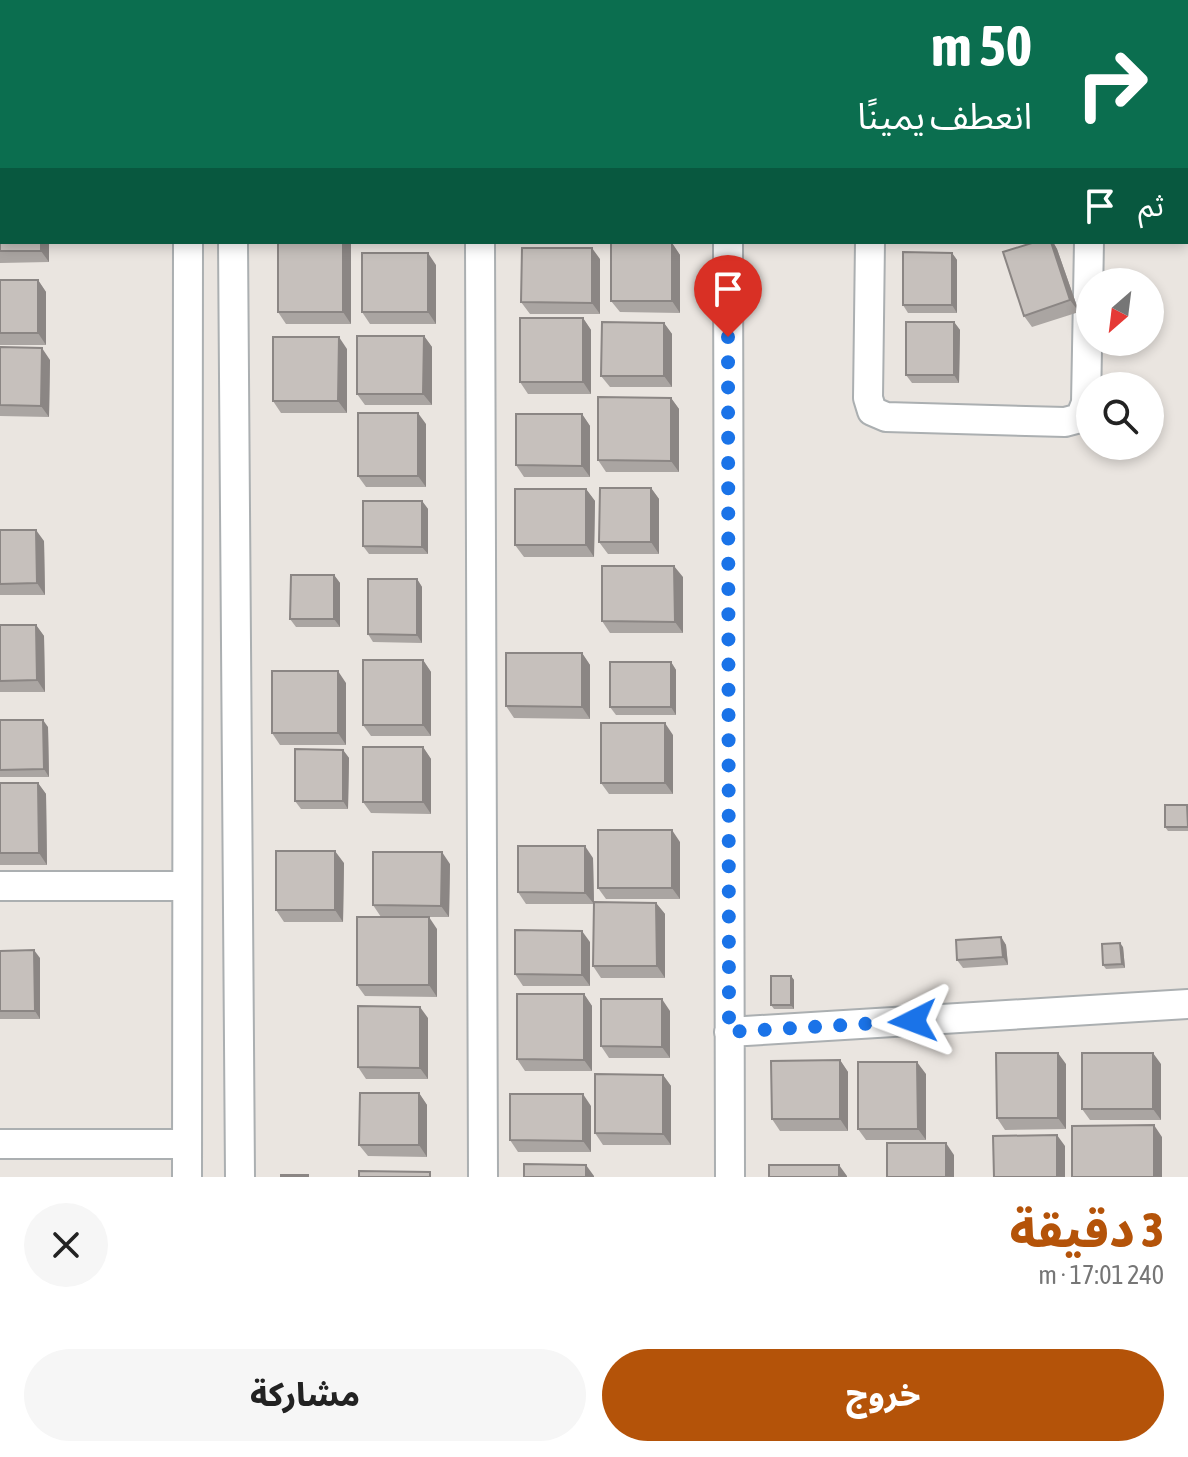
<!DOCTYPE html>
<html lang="ar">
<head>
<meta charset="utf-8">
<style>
	:root { --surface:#fff; --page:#f6f6f6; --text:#222; --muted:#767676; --accent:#b45309 }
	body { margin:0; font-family:"Asap Condensed","Noto Sans Arabic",sans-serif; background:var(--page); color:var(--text); direction:rtl; height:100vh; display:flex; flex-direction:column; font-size:30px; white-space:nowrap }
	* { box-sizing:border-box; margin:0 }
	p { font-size:26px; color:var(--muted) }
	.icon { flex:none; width:44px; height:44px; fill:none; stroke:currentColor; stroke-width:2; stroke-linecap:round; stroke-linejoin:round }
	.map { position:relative; height:1177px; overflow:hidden; direction:ltr }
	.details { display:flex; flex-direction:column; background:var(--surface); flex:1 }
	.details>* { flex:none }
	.hud { position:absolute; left:0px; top:0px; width:1188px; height:244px; box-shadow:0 4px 12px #0003; direction:rtl; background:#0b6e4f; color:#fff; overflow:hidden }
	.needle { width:52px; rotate:208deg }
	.controls { position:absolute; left:1076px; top:268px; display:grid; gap:16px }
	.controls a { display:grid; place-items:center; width:88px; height:88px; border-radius:50%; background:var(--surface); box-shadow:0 4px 12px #0003; font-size:40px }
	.pin { position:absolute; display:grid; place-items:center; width:68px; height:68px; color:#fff; margin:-82px -34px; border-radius:50% 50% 50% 0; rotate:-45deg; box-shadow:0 0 8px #0007 }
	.pin .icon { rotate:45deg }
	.me { position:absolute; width:88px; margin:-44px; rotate:267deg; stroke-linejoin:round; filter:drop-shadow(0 0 6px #0008) }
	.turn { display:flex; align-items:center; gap:28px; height:168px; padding:0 24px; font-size:36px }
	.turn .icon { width:104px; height:104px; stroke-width:2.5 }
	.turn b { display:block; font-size:56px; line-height:68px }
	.then { display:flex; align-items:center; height:76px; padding:0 24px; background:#0003; gap:16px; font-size:30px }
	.round { display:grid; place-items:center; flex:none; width:84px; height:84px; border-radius:42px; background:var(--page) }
	.head { display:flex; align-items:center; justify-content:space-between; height:136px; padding:0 24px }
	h1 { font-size:48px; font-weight:800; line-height:60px; color:var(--accent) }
	.cta { display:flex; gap:16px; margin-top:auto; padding:16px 24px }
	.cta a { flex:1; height:92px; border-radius:48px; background:var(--accent); color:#fff; font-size:32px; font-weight:800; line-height:92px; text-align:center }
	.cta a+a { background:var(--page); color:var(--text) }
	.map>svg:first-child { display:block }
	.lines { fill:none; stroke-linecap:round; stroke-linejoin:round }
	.minor-casing { stroke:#abafb1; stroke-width:32 }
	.minor { stroke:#fff; stroke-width:28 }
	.wall { fill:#aaa5a2 }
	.shaded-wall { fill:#8b8684 }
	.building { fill:#c6c0bc; stroke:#8b8684; stroke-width:2 }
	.route { stroke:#1a73e8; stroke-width:14; stroke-dasharray:0 25.2 }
</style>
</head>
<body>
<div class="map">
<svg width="1188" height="1177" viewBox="0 0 1188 1177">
	<rect width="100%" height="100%" fill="#eae5e0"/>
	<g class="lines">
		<g class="minor-casing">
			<path id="minor" d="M231 0V2
				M189 2V0
				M862 2V0
				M0 119H2
				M1186 209H1188
				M233 242 240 1177
				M480 242 483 1177
				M728 242 730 1177
				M870 242 868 398 872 411 886 417 1065 422 1080 418 1086 403 1089 242
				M0 886H187
				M729 1032 1188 1004
				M0 1144H187
				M187 1177 188 242"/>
		</g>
		<use href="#minor" class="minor"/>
	</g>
	<path class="wall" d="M0 0H36L37 2H2V78H0Z
		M0 180 2 242H49V262L0 263Z
		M351 242V324H286L278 312Z
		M1035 242H1053L1057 249 1079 312 1032 327 1024 316Z
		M672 243 680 255V313L620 312 611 301Z
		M952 253 957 260V313H908L903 305Z
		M600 259V314H530L521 302Z
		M436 265V324H370L362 312Z
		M0 280H38L46 292V345H0Z
		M583 318 591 330V394H528L520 382Z
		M954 322 960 330 959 383H912L906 375Z
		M664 323 672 334V387H610L601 376Z
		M424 336 432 347V405H365L357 394Z
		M0 347 50 360 49 417 0 416Z
		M347 349V413H281L273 401Z
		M671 398 679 409V472H606L598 460Z
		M582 414 590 426V477H524L516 465Z
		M426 424V487H366L358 476Z
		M651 488 659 499V554H608L599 542Z
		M586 489 595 501 594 557H524L515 545Z
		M422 501 428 509V554H369L363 546Z
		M0 530 44 541 45 595H0Z
		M334 575 340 583V627H296L290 619Z
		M683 577V633H610L602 621Z
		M417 579 422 587V643L373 642 368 634Z
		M0 625H36L44 636 45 692H0Z
		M582 653 590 665V719L514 718 506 706Z
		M423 660 431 672V736H371L363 725Z
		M671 662 676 670V715H616L610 707Z
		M346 683V745H280L272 733Z
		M0 720 48 727 49 777H0Z
		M673 735V794H609L601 783Z
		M423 747 431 759V814L371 813 363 802Z
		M343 750 349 758 348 809H301L295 801Z
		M0 783H38L46 794 47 865H0Z
		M1188 806V831H1168L1165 827Z
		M680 842V899H606L598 888Z
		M593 858 594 904H526L518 892Z
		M344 863 343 922H284L276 910Z
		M450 864 449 917H381L437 929V997L365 996 357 985 381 917 373 905Z
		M656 903 665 914V978H601L593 966Z
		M1001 937 1006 945 1008 965 963 968 957 960Z
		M590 942V986H523L515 974Z
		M1123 947 1125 968 1106 969 1103 965Z
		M0 951 40 958V1019H0Z
		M791 976 794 980V1009H774L771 1005Z
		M584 994 592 1006V1071H525L517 1059Z
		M670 1011V1058H609L601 1046Z
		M428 1018V1079H366L358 1067Z
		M840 1060 848 1072V1131H780L772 1119Z
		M1066 1064V1129L1005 1130 997 1118Z
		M1161 1064V1120H1090L1082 1109Z
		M926 1074V1140H866L858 1129Z
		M663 1075 671 1086V1145H603L595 1133Z
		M419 1093 427 1105V1157L368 1156 359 1145Z
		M591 1106V1152H518L510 1140Z"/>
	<path class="shaded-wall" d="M41 242H49V262L41 251Z
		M343 242H351V324L343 312Z
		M1051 242H1053L1057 249 1079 312 1070 300Z
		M672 243 680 255V313L672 301Z
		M592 248 600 259V314L592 303Z
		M428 253 436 265V324L428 312Z
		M952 253 957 260V313L952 305Z
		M38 280 46 292V345L38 333Z
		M583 318 591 330V394L583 382Z
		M954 322 960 330 959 383 954 375Z
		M664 323 672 334V387L664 376Z
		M424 336 432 347V405L423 394Z
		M339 337 347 349V413L338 401Z
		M42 348 50 360 49 417 41 406Z
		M671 398 679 409V472L671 461Z
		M418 413 426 424V487L418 476Z
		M582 414 590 426V477L582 466Z
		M651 488 659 499V554L651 542Z
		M586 489 595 501 594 557 586 545Z
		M422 501 428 509V554L422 547Z
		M36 530 44 541 45 595 37 583Z
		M674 566 683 577V633L675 622Z
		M334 575 340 583V627L334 619Z
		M417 579 422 587V643L417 635Z
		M36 625 44 636 45 692 37 680Z
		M582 653 590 665V719L582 707Z
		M423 660 431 672V736L423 725Z
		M671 662 676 670V715L671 707Z
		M338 671 346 683V745L338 733Z
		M43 720 48 727 49 777 44 769Z
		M665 723 673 735V794L665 783Z
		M423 747 431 759V814L423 802Z
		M343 750 349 758 348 809 343 801Z
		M38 783 46 794 47 865 39 853Z
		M672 830 680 842V899L672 888Z
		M585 846 593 858 594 904 585 893Z
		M335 851 344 863 343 922 335 910Z
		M442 852 450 864 449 917 441 906Z
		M656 903 665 914V978L657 966Z
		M429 917 437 929V997L429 985Z
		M582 931 590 942V986L582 975Z
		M1001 937 1006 945 1008 965 1003 957Z
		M1120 943 1123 947 1125 968 1122 964Z
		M34 950 40 958V1019L35 1011Z
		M791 976 794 980V1009L791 1005Z
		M584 994 592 1006V1071L584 1060Z
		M662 999 670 1011V1058L662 1047Z
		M420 1007 428 1018V1079L420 1068Z
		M1058 1053 1066 1064V1129L1058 1118Z
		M1153 1053 1161 1064V1120L1153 1109Z
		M840 1060 848 1072V1131L840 1119Z
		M917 1062 926 1074V1140L918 1129Z
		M663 1075 671 1086V1145L663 1134Z
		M419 1093 427 1105V1157L419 1145Z
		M583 1094 591 1106V1152L583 1141Z
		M1154 1125 1162 1137V1177H1154Z
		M1057 1135 1065 1146V1177H1057Z
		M946 1143 954 1155V1177H946Z
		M586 1165 594 1176V1177H586Z
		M839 1165 847 1176V1177H839Z"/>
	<path class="building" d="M0 0H35V2H2V66H0Z
		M364 1H420V2H364Z
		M0 180H2V242H41V251H0Z
		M278 242H343V312H278Z
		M1035 242H1051L1070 300 1024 316 1003 252Z
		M611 243H672V301H611Z
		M522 248H592V303L521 302Z
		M903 252 952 253V305H903Z
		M362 253H428V312H362Z
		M0 280H38V333H0Z
		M520 318H583V382H520Z
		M602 322 664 323V376H601Z
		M906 322H954V375H906Z
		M357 336H424L423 394H357Z
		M273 337H339L338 401H273Z
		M0 347 42 348 41 406 0 405Z
		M598 397 671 398V461L598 460Z
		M358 413H418V476H358Z
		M516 414H582V466L516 465Z
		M600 488H651V542H599Z
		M515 489H586V545H515Z
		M363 501H422V547L363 546Z
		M0 530H36L37 583 0 584Z
		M602 566H674L675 622 602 621Z
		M291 575H334V619H290Z
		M368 579H417V635L368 634Z
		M0 625H36L37 680 0 681Z
		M506 653H582V707L506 706Z
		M363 660H423V725H363Z
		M610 662H671V707H610Z
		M272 671H338V733H272Z
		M0 720H43L44 769 0 770Z
		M601 723H665V783H601Z
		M363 747H423V802H363Z
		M295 749 343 750V801H295Z
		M0 783H38L39 853H0Z
		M1165 805H1187L1188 827H1165Z
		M598 830H672V888H598Z
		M518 846H585V893L518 892Z
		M276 851H335V910H276Z
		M373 852H442L441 906 373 905Z
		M594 902 656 903 657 966H593Z
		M357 917H429V985H357Z
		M515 930 582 931V975L515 974Z
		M1001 937 1003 957 957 960 956 940Z
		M1120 943 1122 964 1103 965 1102 944Z
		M34 950 35 1011H0V951Z
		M771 976H791V1005H771Z
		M517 994H584V1060L517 1059Z
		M601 999H662V1047L601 1046Z
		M358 1006 420 1007V1068L358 1067Z
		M996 1053H1058V1118H997Z
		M1082 1053H1153V1109H1082Z
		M840 1060V1119H772L771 1061Z
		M858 1062H917L918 1129H858Z
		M595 1074 663 1075V1134L595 1133Z
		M360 1093H419V1145H359Z
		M510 1094H583V1141L510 1140Z
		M1154 1125V1177H1072V1126Z
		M1057 1135V1177H994L993 1136Z
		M887 1143H946V1177H887Z
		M524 1164 586 1165V1177H524Z
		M769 1165H839V1177H769Z
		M359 1171 430 1172V1177H359Z
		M281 1175H308V1177H281Z"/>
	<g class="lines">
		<path class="route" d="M728 337 729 1032 913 1021"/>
	</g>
</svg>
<div class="controls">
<a><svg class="needle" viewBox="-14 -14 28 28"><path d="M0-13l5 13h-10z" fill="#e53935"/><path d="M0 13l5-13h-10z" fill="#767676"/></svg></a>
<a><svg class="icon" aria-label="search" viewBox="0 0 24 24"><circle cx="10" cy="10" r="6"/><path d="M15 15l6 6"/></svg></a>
</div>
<div class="pin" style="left:728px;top:337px;background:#d93025"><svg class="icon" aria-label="arrive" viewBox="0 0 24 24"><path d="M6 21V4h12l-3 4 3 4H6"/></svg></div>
<svg class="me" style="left:913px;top:1021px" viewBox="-20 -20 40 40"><path d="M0-17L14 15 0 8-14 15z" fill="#1a73e8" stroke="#fff" stroke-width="4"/></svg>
<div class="hud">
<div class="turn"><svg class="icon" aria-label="right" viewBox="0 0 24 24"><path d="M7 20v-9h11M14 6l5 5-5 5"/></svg><div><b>50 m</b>انعطف يمينًا</div></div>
<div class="then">ثم<svg class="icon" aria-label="arrive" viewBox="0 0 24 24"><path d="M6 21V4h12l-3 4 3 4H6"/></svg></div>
</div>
</div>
<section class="details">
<div class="head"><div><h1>3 دقيقة</h1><p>240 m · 17:01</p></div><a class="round"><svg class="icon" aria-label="close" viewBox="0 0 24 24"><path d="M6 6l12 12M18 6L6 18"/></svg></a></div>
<div class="cta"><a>خروج</a><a>مشاركة</a></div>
</section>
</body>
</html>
